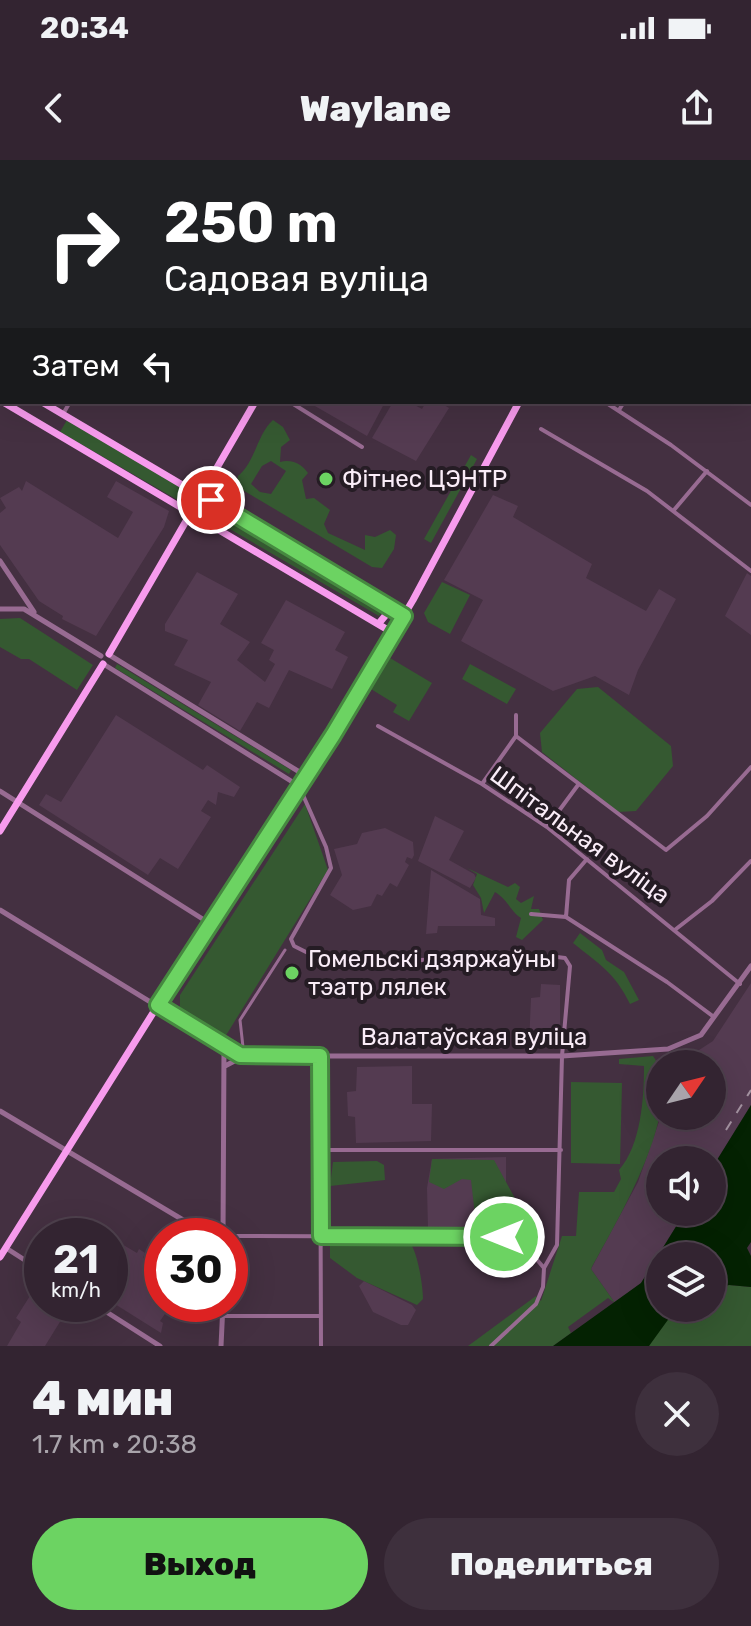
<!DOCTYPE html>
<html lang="ru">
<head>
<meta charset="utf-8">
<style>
	:root { --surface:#332431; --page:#3e303d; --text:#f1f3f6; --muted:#a9a4ab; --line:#4e414d; --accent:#6cd362 }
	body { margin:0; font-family:Rubik,sans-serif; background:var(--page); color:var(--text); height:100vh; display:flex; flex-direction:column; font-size:30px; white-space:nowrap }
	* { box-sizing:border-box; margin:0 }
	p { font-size:26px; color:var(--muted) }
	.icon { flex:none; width:44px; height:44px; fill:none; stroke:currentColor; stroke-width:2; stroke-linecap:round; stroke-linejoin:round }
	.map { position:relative; height:1186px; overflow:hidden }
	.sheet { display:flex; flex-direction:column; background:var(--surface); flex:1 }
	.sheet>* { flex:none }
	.top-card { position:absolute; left:0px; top:0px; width:752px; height:244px; box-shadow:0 8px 32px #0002,0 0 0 2px var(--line); background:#202124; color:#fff; overflow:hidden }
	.needle { width:52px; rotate:55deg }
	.controls { position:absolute; left:646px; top:890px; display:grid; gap:16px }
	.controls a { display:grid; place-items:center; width:80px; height:80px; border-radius:50%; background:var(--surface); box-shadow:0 8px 32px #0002,0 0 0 2px var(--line); font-size:40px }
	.speed { position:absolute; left:24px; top:1058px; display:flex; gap:16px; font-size:40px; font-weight:700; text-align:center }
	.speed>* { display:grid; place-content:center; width:104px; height:104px; border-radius:50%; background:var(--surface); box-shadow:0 8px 32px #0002,0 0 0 2px var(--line); line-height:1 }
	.speed small { font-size:20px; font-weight:400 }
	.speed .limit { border:12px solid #d22; background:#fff; color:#111 }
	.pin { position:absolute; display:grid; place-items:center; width:68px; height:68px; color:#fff; margin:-34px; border:4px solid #fff; border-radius:50%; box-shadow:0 2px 8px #0007 }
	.me { position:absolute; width:88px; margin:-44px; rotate:270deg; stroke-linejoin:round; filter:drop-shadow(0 0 6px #0008) }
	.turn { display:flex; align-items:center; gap:28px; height:168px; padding:0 32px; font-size:36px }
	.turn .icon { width:104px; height:104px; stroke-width:2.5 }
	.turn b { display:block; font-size:56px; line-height:68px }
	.then { display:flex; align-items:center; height:76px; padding:0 32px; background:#0003; gap:16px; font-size:30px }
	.round { display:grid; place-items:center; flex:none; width:84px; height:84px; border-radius:42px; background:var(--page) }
	.summary { display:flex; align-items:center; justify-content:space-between; height:136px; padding:0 32px }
	h1 { font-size:48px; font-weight:800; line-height:60px }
	.button { display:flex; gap:16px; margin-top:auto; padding:16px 32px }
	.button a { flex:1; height:92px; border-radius:48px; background:var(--accent); color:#111; font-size:32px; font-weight:800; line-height:92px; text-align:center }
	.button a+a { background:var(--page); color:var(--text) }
	.status { display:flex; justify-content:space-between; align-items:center; height:56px; padding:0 40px; background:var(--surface); direction:ltr }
	.status svg { height:22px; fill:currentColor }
	header { display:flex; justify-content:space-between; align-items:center; height:104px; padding:0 32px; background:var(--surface); font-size:36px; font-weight:800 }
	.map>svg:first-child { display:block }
	.built { fill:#543b51 }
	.green { fill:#355931; fill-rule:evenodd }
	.water { fill:#042202 }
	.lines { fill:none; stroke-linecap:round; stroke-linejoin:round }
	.pedestrian { stroke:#986b92; stroke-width:3 }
	.minor { stroke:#986b92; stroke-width:4 }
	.tertiary { stroke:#986b92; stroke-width:5 }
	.primary { stroke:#f79bed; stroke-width:7 }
	.rail { stroke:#a493a1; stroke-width:2; stroke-dasharray:10 10; stroke-linecap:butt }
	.route-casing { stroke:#468940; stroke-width:20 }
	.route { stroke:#6cd362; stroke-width:14 }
	.poi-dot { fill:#6cd362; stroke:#251c24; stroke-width:3 }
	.labels { text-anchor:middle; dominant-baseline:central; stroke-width:8; stroke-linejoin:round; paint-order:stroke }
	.poi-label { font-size:24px; fill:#faedf8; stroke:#251c24; text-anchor:start }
	.street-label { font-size:24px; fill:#faedf8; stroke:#251c24 }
</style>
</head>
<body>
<div class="status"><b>20:34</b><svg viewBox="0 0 49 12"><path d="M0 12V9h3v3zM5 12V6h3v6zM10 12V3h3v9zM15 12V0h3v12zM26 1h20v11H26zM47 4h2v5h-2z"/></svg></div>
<header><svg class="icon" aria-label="back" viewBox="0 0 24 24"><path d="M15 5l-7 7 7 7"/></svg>Waylane<svg class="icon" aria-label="share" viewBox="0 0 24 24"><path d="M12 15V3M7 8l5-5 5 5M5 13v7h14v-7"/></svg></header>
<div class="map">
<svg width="751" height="1186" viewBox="0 0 751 1186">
	<rect width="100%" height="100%" fill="#443041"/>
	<path class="built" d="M308 242H385L367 276Z
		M393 242H409L422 249 426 242H439L449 248 416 301 372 278Z
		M26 321 118 378 133 352 107 337 116 321 169 351 164 367 96 476 62 459 63 456 39 441 0 385V353L6 348 0 338 19 327 22 331Z
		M493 335 518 346 513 357 592 404 586 418 646 451 659 429 676 439 638 510 629 535 595 516 553 531 461 481 483 440 444 420Z
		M197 412 238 434 220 464 250 482 237 500 265 522 275 504 269 500 274 490 261 483 286 440 345 472 335 490 348 497 332 529 289 510 269 548 257 542 240 571 198 545 211 522 174 505 188 480 165 471V464Z
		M747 413 751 416V475L725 456Z
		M116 555 203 610 207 605 240 627 234 637 218 632 216 645 208 640 201 651 211 657 178 709 160 698 148 715 39 645 46 634 61 642Z
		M435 656 464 671 449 700 474 714 476 718 470 728 418 701Z
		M385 668 413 682 414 695 412 699 407 697 405 702 409 705 397 727 390 723 382 736 377 734 371 746 353 750 330 735 342 715 334 689 357 684 362 673Z
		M431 710 480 739 481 755 495 758V766H438L437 773 426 774Z
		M751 823V945L712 1008V1000H660V1052H685L641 1123 615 1143 591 1109 638 1022 661 956H712V904H694L696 892 713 881Z
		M541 824 560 825V886L529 885 531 838 540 837Z
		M412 906V944H432L431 981 356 983 355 957 348 956 347 932 356 931 357 907Z
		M506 997V1032L497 1033 496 1068 428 1069 427 1028 432 999Z
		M120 1083 137 1093 139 1089 145 1093 143 1098 155 1105 158 1101 162 1103V1144H172L160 1161 163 1163 161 1173 110 1141V1100Z
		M40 1120 42 1144H71L45 1186H7L21 1162 16 1158Z
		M364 1121 412 1145 416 1150 408 1165H401L373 1152 359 1126Z"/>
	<path class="green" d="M67 260 190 331 183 343 60 272Z
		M273 260 283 267 290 280 281 287 280 302C291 299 301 303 308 313L302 320 306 339 314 338 330 350 324 364 328 373 365 390V375L375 377 390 370 396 375 394 389 382 408 372 407 236 326 238 316C255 303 257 274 273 260ZM271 301 286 311 271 334 260 332 251 324 262 306Z
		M471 295 477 299 431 383 424 379Z
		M211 342 386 445 379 456 204 354Z
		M442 422 470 435 450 474 428 462 424 453Z
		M20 458 93 505 77 530 29 499H21L0 487V459Z
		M385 495 432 523 409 561 393 552 397 545 366 526Z
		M117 504 291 610 289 614 115 508Z
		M470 504 516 529 507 544 462 519Z
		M598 527 671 586 673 606 636 651 618 652 542 592 540 573 577 529Z
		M305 644 328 710 225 877 180 848V835Z
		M467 708 508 727 515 723 520 727 516 739 521 743 534 736 531 749H539L543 760 522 780 516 777 521 758C510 751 509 741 495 732L484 753 481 738 473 725 477 714Z
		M580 773 602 790 606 800 624 812 639 840 630 844C615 813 599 804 573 783Z
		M653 896C688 945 616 1062 591 1109L615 1143 608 1138 568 1167 571 1173 553 1186H468L536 1136 541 1141 562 1076H576L579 1032H614L621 1019 619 1010C641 985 644 938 644 906L619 904V899Z
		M571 922 622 923 620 1004 571 1003Z
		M432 999 494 1000 517 1042 514 1058 496 1064H476L471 1020 462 1019 444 1029 429 1022Z
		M377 1001 384 1005 385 1020 330 1026 333 1002Z
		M410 1083C418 1093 423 1127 423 1139L417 1145 357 1118 330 1098V1084Z
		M729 1125 751 1127V1186H649C663 1153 679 1148 712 1148V1129Z"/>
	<path class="water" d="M751 945V1082L747 1088 751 1096V1127L729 1125 712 1129V1096H660V1148H681L670 1157 649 1186H553L641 1123 685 1052H712V1008Z"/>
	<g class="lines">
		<path class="pedestrian" d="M243 887 240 860 285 790"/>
		<path class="minor" d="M185 0 188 2
			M427 0 428 2
			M81 2 82 0
			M523 2 524 0
			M750 205 751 206
			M290 242 362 287
			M605 242 671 285 751 345
			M619 250 624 242
			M63 254 70 242
			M541 269 647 331 751 411
			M674 350 707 311
			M516 555V576
			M378 566 482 624 547 667 740 824
			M516 576 666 690 707 656 751 607
			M482 624 516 576
			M299 626 326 687 331 708 291 779 294 786 326 802 557 797 565 798 570 806 562 896 557 1085 544 1108 543 1127 536 1144 491 1186
			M547 667 578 625
			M531 754 566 757 667 822 714 857
			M566 757 569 720 587 699
			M676 769 712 741 751 701
			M320 896 321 1186
			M321 990H561
			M230 1076 504 1077 521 1081 544 1108
			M223 1156H320"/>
		<path class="tertiary" d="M0 401 34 452
			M0 449H24L101 496
			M111 496 306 616
			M105 505 299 626
			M0 631 209 763
			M0 750 224 887 246 896H562L668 889 701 875 751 806
			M225 906 244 896
			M0 951 210 1076
			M223 1076 224 888
			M6 1088 42 1111
			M94 1144 160 1186
			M221 1186 223 1144"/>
		<path class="primary" d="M324 0 325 2
			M566 0 569 2
			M581 0 584 2
			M389 2 391 0
			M647 2 648 0
			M750 119 751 120
			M750 131 751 132
			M0 217 2 218
			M3 242 393 473
			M42 242 404 456
			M184 348 189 346 195 329
			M380 462 390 450 388 444
			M109 494 255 242
			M0 671 103 504
			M0 1097 232 727 333 575 413 440 519 242"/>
		<path class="rail" d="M726 970 751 930"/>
	</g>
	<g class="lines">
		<g class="route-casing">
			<path id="route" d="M211 340 404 456 333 575 158 845 240 895 320 896 321 1076 504 1077"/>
		</g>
		<use href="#route" class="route"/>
	</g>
	<g class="poi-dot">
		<circle cx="326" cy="319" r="8"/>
		<circle cx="292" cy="813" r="8"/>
	</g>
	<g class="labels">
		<g class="poi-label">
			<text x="342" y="319">Фітнес ЦЭНТР</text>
			<text x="308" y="799">Гомельскі дзяржаўны<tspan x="308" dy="28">тэатр лялек</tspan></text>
		</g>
		<g class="street-label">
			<text transform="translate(580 675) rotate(36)">Шпітальная вуліца</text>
			<text x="474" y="877">Валатаўская вуліца</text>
		</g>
	</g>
</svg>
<div class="controls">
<a><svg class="needle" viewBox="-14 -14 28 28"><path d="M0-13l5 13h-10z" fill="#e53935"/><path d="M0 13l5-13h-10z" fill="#a9a4ab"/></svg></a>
<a><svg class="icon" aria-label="sound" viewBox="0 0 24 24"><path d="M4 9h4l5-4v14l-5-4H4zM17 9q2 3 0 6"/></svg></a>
<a><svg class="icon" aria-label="layers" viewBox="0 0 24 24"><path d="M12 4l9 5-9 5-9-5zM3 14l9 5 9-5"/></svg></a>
</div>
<div class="speed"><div>21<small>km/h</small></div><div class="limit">30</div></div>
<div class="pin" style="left:211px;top:340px;background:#d93025"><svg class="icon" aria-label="arrive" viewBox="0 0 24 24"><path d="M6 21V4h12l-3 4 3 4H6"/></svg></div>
<svg class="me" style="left:504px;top:1077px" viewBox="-20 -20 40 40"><circle r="17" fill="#6cd362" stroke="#fff" stroke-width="3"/><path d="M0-11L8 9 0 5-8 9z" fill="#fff"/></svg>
<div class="top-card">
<div class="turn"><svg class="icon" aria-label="right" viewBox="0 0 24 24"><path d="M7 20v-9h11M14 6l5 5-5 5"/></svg><div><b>250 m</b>Садовая вуліца</div></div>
<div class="then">Затем<svg class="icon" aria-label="left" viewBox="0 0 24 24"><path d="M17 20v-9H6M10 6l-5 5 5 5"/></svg></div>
</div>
</div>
<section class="sheet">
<div class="summary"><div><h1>4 мин</h1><p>1.7 km · 20:38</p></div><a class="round"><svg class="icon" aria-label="close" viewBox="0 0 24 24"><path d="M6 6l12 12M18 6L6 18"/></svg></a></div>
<div class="button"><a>Выход</a><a>Поделиться</a></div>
</section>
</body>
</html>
